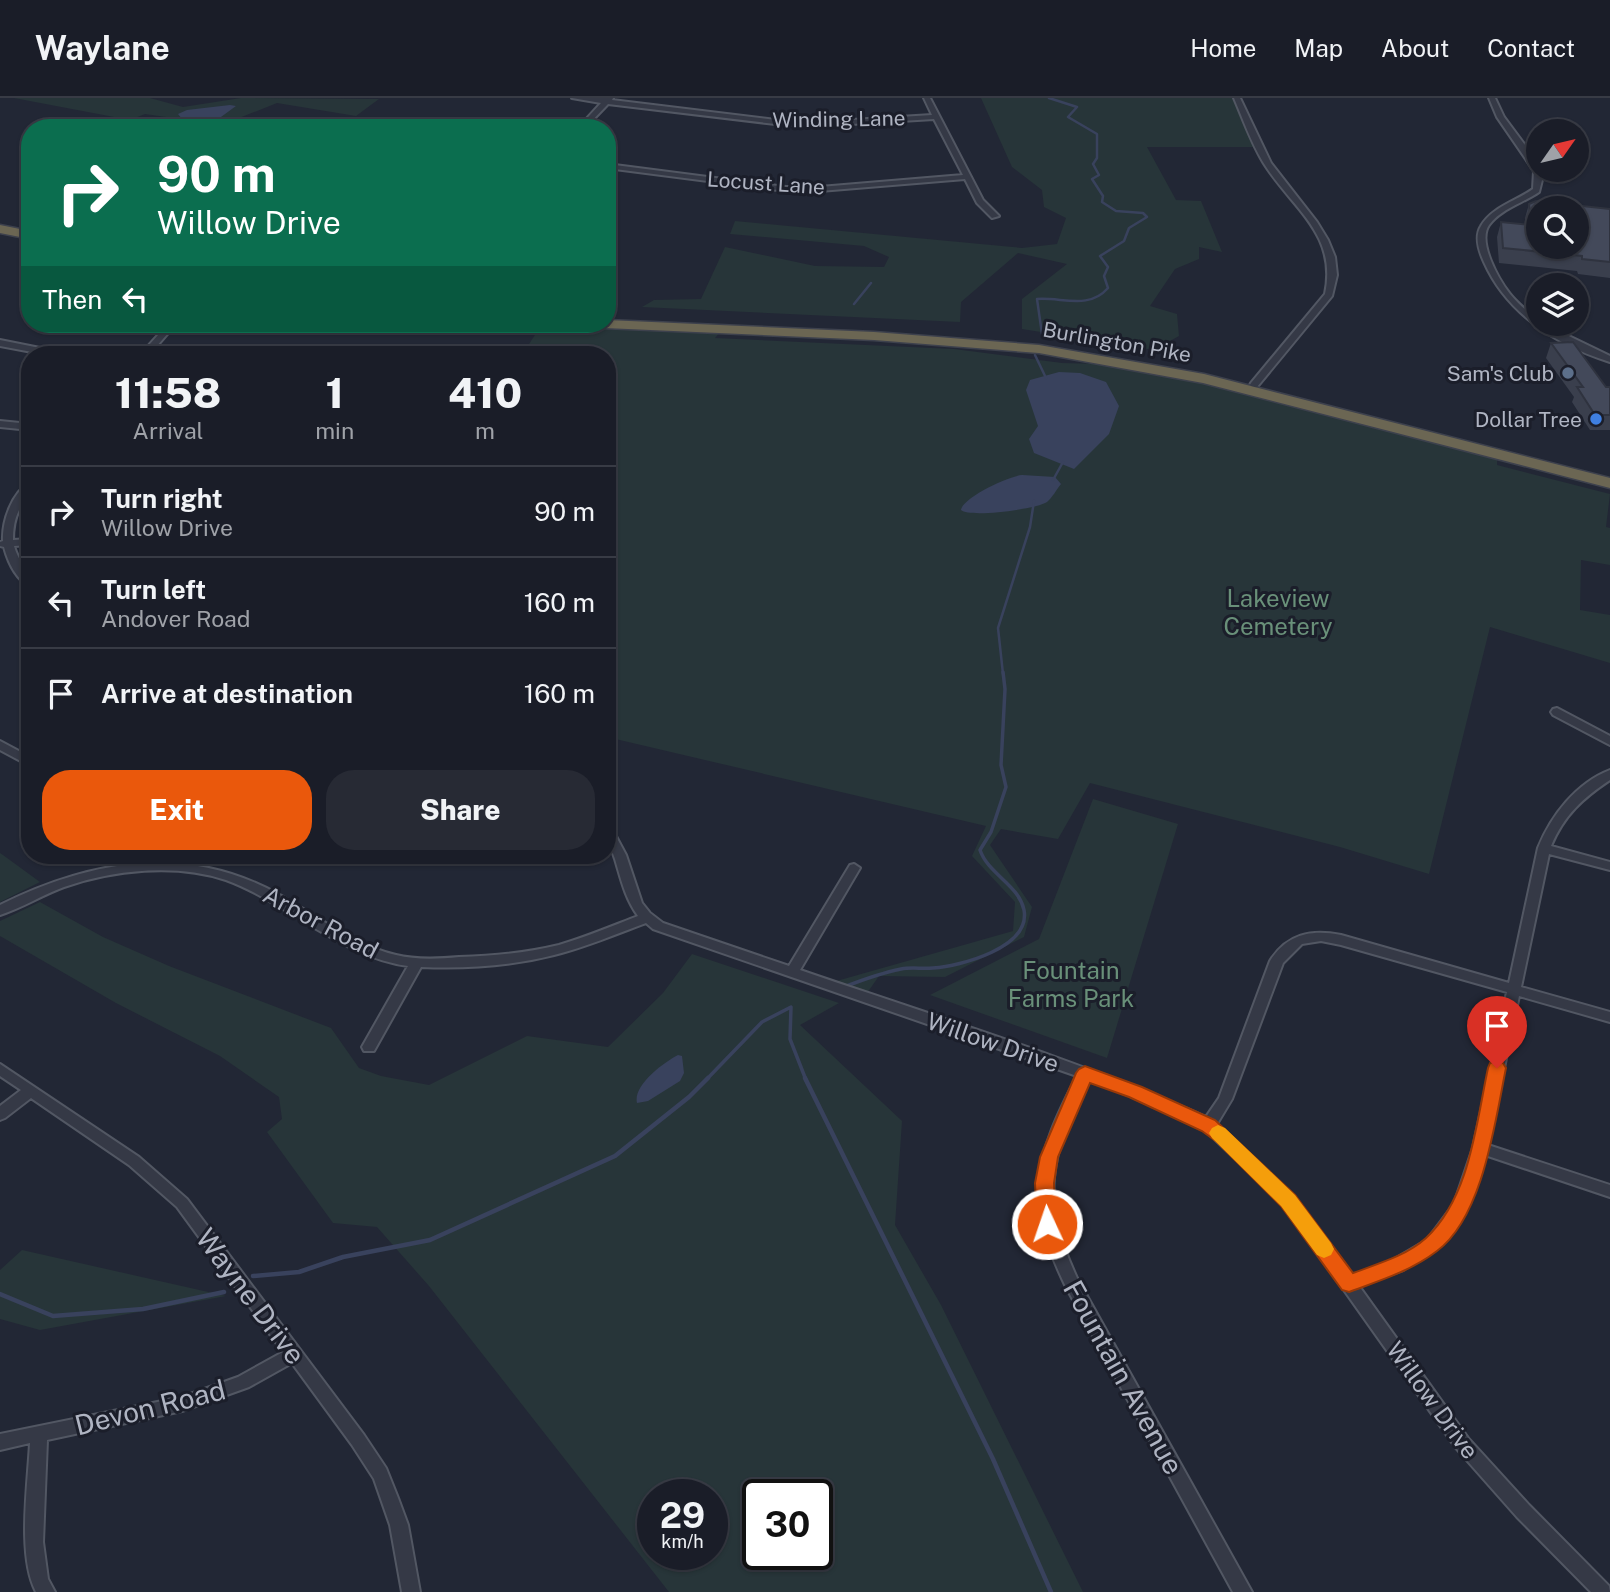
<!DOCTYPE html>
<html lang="en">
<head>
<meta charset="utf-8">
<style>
	:root { --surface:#1a1d28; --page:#272a34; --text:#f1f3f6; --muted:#9fa2a8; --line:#383b45; --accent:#ea580c }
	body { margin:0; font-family:"Public Sans",sans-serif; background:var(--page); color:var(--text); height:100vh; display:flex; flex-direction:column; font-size:26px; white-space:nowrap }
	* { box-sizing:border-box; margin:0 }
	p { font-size:23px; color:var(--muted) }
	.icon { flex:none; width:38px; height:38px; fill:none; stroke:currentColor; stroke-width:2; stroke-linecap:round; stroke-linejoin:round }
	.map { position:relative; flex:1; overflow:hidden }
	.panel { position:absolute; left:21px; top:248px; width:595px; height:518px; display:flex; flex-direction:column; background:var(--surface); border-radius:28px; box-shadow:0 2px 5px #0004,0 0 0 2px var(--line) }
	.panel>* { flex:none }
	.guide { position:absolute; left:21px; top:21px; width:595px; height:214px; border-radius:28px; box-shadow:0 2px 5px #0004,0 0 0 2px var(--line); background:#0b6e4f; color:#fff; overflow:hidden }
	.needle { width:46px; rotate:56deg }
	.tools { position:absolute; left:1526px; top:21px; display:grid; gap:14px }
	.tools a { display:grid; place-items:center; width:63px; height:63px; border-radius:50%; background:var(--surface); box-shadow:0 2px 5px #0004,0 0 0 2px var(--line); font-size:35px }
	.speed { position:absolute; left:637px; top:1381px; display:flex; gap:14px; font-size:35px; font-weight:700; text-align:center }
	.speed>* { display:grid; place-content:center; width:91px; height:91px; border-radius:50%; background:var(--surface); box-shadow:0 2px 5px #0004,0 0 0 2px var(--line); line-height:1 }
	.speed small { font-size:18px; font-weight:400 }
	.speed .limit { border:4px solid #111; border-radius:10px; background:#fff; color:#111 }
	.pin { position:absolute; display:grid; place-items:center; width:60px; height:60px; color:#fff; margin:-72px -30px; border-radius:50% 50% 50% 0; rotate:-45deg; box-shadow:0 0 7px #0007 }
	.pin .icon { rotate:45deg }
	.me { position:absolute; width:77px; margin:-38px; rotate:357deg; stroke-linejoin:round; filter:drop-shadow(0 0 5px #0008) }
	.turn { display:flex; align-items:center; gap:24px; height:147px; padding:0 21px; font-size:32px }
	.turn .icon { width:91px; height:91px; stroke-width:2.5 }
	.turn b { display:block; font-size:49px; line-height:60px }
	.then { display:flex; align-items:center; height:66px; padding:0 21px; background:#0003; gap:14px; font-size:26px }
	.eta { display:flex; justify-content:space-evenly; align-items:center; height:119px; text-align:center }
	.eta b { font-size:42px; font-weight:800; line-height:49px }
	.primary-button { display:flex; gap:14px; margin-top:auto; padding:14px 21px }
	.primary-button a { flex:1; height:80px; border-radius:28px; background:var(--accent); color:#fff; font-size:28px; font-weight:800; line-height:80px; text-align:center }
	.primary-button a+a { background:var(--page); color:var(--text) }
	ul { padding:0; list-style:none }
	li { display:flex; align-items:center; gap:21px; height:91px; padding:0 21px; border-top:2px solid var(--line) }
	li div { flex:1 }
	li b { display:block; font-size:26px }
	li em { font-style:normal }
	header { display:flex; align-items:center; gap:42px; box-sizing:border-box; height:98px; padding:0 35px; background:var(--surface); border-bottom:2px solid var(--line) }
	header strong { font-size:33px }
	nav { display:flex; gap:38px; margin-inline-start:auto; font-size:24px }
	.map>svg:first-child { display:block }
	.green { fill:#273539; fill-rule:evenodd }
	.water { fill:#39425d }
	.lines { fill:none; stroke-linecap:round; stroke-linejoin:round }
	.stream-far2 { stroke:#39425d; stroke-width:2.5 }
	.stream-far1 { stroke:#39425d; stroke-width:3.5 }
	.stream { stroke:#39425d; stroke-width:4.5 }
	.street-casing { stroke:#525763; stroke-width:4 }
	.highway-casing { stroke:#3d414d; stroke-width:3 }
	.street { fill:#353946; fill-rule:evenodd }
	.highway { fill:#6b6653; fill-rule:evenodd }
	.wall { fill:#3a3f4d }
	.shaded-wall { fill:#2f333f }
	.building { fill:#43495a; stroke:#2f333f; stroke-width:2; fill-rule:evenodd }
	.route { fill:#ea580c; stroke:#983908; stroke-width:2 }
	.slow { fill:#f59e0b }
	.service-dot { fill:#5c6f8a; stroke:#1b1e2a; stroke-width:2.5 }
	.shop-dot { fill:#3f7fe0; stroke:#1b1e2a; stroke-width:2.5 }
	.labels { text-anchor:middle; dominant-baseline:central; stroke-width:6; stroke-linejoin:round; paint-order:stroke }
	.far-street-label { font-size:21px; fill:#afb4c2; stroke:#1b1e2a }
	.far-poi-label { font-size:21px; fill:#afb4c2; stroke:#1b1e2a; text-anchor:end }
	.park-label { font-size:24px; fill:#699079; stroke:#1b1e2a }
	.street-label { font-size:24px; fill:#afb4c2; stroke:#1b1e2a }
	.near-street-label { font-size:28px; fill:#afb4c2; stroke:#1b1e2a }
</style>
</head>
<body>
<header>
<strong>Waylane</strong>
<nav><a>Home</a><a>Map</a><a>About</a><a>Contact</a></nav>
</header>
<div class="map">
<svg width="1610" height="1494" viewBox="0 0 1610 1494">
	<rect width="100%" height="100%" fill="#222735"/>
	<path class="green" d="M14 0H150L183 9 241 0 379 1 356 18 277 5 214 30 164 27 173 20 145 16 130 22Z
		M981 0H1235L1256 49H1147L1176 102 1201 103 1222 154 1199 149V161L1175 171 1150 208 1177 216 1179 238 1154 252 1022 231V201L1067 166 1018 155 961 204 960 224 642 209 654 202 701 201 725 149 815 168 884 169 889 159 864 148 730 136 735 123 1022 150 1057 146 1066 120 1044 109 1042 92 1012 69Z
		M542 226 722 232 715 240 954 251 1062 265 1138 267 1497 355V367L1610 396 1606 429 1610 430V467L1581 462 1580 512 1610 517V565L1490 529 1429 776 1340 749 1090 685 1058 741 1001 731 990 747 1032 809 1024 839 945 879 879 878 865 898 833 884 1013 833 1015 804 972 758 986 728 607 639V257H522Z
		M1093 701 1178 726 1107 960 930 897 1039 841Z
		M0 755 3 757 40 784 0 804Z
		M40 804 103 839 169 868 331 930 359 970 381 978 429 987 527 938 608 949 663 895 692 856 839 905 800 927 902 1023 895 1127 941 1207 1083 1494H669L429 1188 377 1129 333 1125 267 1034 282 1021 279 999 220 958 116 905 0 838V823ZM653 1396H712V1456H653ZM758 1396H817V1456H758Z
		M22 1152 226 1198 40 1232 0 1221V1172Z"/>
	<path class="water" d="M230 7 236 8 210 27H187L178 16 187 12Z
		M1059 274 1080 275 1106 284 1119 308 1109 336 1074 371 1034 355 1029 341 1038 328 1026 292 1030 282Z
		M1022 377 1055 379 1061 386C1057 391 1052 400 1047 404 1037 411 970 420 961 412 962 400 1008 378 1022 377Z
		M678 957 682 958 684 975 680 983 648 1003 637 1005C633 987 663 965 678 957Z"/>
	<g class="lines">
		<path class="stream-far2" d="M854 206 871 185
			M1042 236 1037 201C1062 199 1089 212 1108 190L1104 178 1108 169 1100 158 1124 143 1129 130 1147 119 1143 115 1116 113 1102 104 1103 98 1092 81 1099 77 1093 66 1097 60V36L1068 19 1077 9 1049 0
			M1035 257 1046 280
			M1053 382 1063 364
			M1003 576 998 530 1030 429 1034 403"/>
		<path class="stream-far1" d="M844 889C862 882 881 875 901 871 911 869 922 871 933 870 960 868 1031 850 1024 812 1019 787 988 776 980 752L991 734 1006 689 1001 667 1005 591 1003 574
			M706 982 762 924 791 909 790 941 806 982"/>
		<path class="stream" d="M805 980 993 1361 1051 1494
			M253 1178 299 1174 343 1159 430 1142 615 1058 689 999 708 980
			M0 1196 53 1218 143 1211 224 1194"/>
		<g class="street-casing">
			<path id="street" d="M572 0H613L612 2 784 23H835L932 17 924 0H930L983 102 999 118 992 120 977 105 965 81 820 93H786L607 70V66L786 89H820L963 77 934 21 835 27H784L608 6 585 30H578L601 5Z
				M1234 0H1240L1271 65 1317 124 1328 142 1335 159 1337 177 1332 198 1257 289 1254 290 1250 287 1251 285 1325 196C1338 135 1291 110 1263 64 1251 44 1243 21 1234 0Z
				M1489 0H1495L1504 19 1536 62 1538 72 1542 73V82L1539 94C1523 105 1501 111 1489 127 1477 144 1499 182 1510 196 1518 206 1528 214 1538 222V226H1544L1610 258V264C1557 247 1507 216 1484 164 1479 153 1474 139 1481 128 1492 109 1516 103 1533 91L1534 73 1497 19Z
				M168 226H176L149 257H140Z
				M0 242 60 254 64 257H48L0 248Z
				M0 323 30 326V332L0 329Z
				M30 384C30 396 23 401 19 412 14 422 13 432 13 442L30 441V447L14 448C18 463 30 475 30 489 16 481 8 464 4 449L0 448V444L3 443C2 423 12 395 30 384Z
				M1557 610 1610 638V647L1553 617 1551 614 1553 611Z
				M0 643 30 659V668L0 652Z
				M1610 672V682C1583 700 1564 717 1551 748L1610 764V772L1549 756 1521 889 1610 914V924L1519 898 1488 1047 1610 1087V1099L1485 1057 1466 1113 1437 1150 1403 1172 1359 1188 1468 1340 1529 1407 1609 1488 1610 1494H1591L1517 1419 1456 1350 1283 1106 1204 1031 1130 998 1088 982C1049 1059 1040 1100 1077 1180L1252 1494H1233L1066 1189C1023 1101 1034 1061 1077 978L653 831 646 825C616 836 586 849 554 857 511 868 465 871 421 869L374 953H364L362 949 408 868C364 862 325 836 288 814 268 802 248 790 226 782 175 765 113 772 64 789 42 797 22 810 0 817V807C91 762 186 745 278 796 316 817 353 847 396 857 416 862 438 861 459 859 492 858 526 855 559 847 586 839 612 828 638 818 625 800 621 781 615 761 611 749 607 741 607 728L611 729 626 757 642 805 650 815 663 825 789 868 850 767 854 766 860 770 800 872C937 919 1075 961 1206 1019L1219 1000 1270 863C1287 836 1311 831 1341 837L1509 885 1538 750C1551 718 1576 685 1610 672ZM1321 843 1341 847 1507 894 1473 1050 1454 1106 1427 1142 1393 1162 1351 1178 1293 1098 1217 1026 1232 1001 1283 865 1302 846Z
				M0 966 139 1059 187 1101 364 1337 386 1370 398 1400 408 1427 420 1494H402L390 1427 374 1381 352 1347 292 1265 249 1289 182 1313 47 1342 43 1444 48 1481 55 1494H36C17 1458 28 1386 30 1345L0 1352V1336L182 1299 238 1279 283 1254 177 1109 129 1067 31 1000 5 1020 0 1022V1008L21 992 0 978Z"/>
		</g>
		<g class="highway-casing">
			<path id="highway" d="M0 127 30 133V141L0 135Z
				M607 222 874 234 1039 247 1204 276 1610 380V390L1203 285 1039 255 874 242 605 230 598 226H607Z"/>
		</g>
		<use href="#street" class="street"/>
		<use href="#highway" class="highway"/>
	</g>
	<path class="wall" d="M1529 106 1610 111V180L1578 176 1577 173 1499 165 1497 139 1501 124 1526 127 1525 120Z
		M607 147H617L618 166 617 181H607Z
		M1551 245 1606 289H1610V332H1590L1572 304 1574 299 1546 260Z"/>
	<path class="shaded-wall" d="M617 147 618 166 617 181 616 161Z"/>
	<path class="building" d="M1536 103 1610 111V164L1582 161V158L1503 150 1501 124 1531 127 1529 106ZM1538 110H1577V149H1538Z
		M607 147H617L616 161H607Z
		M1573 244 1606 289H1610V317H1595L1577 289H1583L1551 245Z"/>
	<path class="route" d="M1497 963 1503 965 1506 970C1495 1024 1483 1119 1437 1153 1411 1173 1379 1183 1349 1194L1342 1192 1281 1108 1217 1044 1202 1033 1129 999 1090 985 1058 1059 1054 1085 1056 1126 1054 1132 1047 1134 1040 1132 1037 1126 1035 1085 1040 1059 1076 975 1079 971 1085 968 1142 989 1215 1022 1295 1097 1353 1175C1377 1166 1406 1158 1426 1140 1470 1099 1476 1026 1488 970L1490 965Z"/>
	<path class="slow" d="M1218 1027 1225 1030 1295 1097 1331 1145 1334 1151 1331 1157 1324 1160 1317 1157 1281 1108 1212 1040 1209 1035 1212 1030Z"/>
	<circle class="service-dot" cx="1568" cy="275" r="7"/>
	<circle class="shop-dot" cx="1596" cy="321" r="7"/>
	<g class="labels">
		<g class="far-street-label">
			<text transform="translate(839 21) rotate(-1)">Winding Lane</text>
			<text transform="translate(766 85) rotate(4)">Locust Lane</text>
			<text transform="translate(1117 244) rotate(10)">Burlington Pike</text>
		</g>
		<g class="far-poi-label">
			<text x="1554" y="275">Sam's Club</text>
			<text x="1582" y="321">Dollar Tree</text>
		</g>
		<g class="park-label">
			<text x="1278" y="500">Lakeview<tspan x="1278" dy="28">Cemetery</tspan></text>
			<text x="1071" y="872">Fountain<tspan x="1071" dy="28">Farms Park</tspan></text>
		</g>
		<g class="street-label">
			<text transform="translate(321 824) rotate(28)">Arbor Road</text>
			<text transform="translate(993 944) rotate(19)">Willow Drive</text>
			<text transform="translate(1433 1302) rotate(54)">Willow Drive</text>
		</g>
		<g class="near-street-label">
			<text transform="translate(251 1198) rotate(53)">Wayne Drive</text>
			<text transform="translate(1124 1279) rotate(61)">Fountain Avenue</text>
			<text transform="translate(150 1309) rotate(-14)">Devon Road</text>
		</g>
	</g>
</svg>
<div class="tools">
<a><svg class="needle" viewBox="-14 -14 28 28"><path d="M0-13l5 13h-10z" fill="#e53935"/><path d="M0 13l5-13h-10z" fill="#9fa2a8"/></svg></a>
<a><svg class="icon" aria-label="search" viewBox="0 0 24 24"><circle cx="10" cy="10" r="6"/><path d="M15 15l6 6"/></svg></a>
<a><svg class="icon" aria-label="layers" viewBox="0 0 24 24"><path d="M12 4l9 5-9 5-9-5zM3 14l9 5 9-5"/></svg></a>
</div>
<div class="speed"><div>29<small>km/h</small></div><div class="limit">30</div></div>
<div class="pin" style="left:1497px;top:970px;background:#d93025"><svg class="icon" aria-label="arrive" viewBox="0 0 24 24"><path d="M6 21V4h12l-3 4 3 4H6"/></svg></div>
<svg class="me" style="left:1047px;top:1126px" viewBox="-20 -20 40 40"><circle r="17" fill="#ea580c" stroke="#fff" stroke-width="3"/><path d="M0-11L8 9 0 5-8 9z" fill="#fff"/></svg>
<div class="guide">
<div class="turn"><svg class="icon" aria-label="right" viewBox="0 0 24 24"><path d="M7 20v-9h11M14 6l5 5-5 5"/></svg><div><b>90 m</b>Willow Drive</div></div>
<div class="then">Then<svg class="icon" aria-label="left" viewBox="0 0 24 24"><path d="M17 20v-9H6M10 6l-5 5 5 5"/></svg></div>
</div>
<section class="panel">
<div class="eta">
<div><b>11:58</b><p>Arrival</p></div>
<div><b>1</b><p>min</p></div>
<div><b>410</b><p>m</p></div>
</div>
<ul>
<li><svg class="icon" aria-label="right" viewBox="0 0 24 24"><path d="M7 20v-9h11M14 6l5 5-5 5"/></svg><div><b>Turn right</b><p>Willow Drive</p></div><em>90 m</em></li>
<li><svg class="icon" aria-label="left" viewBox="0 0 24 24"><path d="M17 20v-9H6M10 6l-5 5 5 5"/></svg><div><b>Turn left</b><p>Andover Road</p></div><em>160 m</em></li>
<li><svg class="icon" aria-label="arrive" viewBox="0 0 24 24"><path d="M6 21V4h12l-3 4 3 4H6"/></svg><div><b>Arrive at destination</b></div><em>160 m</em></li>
</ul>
<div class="primary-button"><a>Exit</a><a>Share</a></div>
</section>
</div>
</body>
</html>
